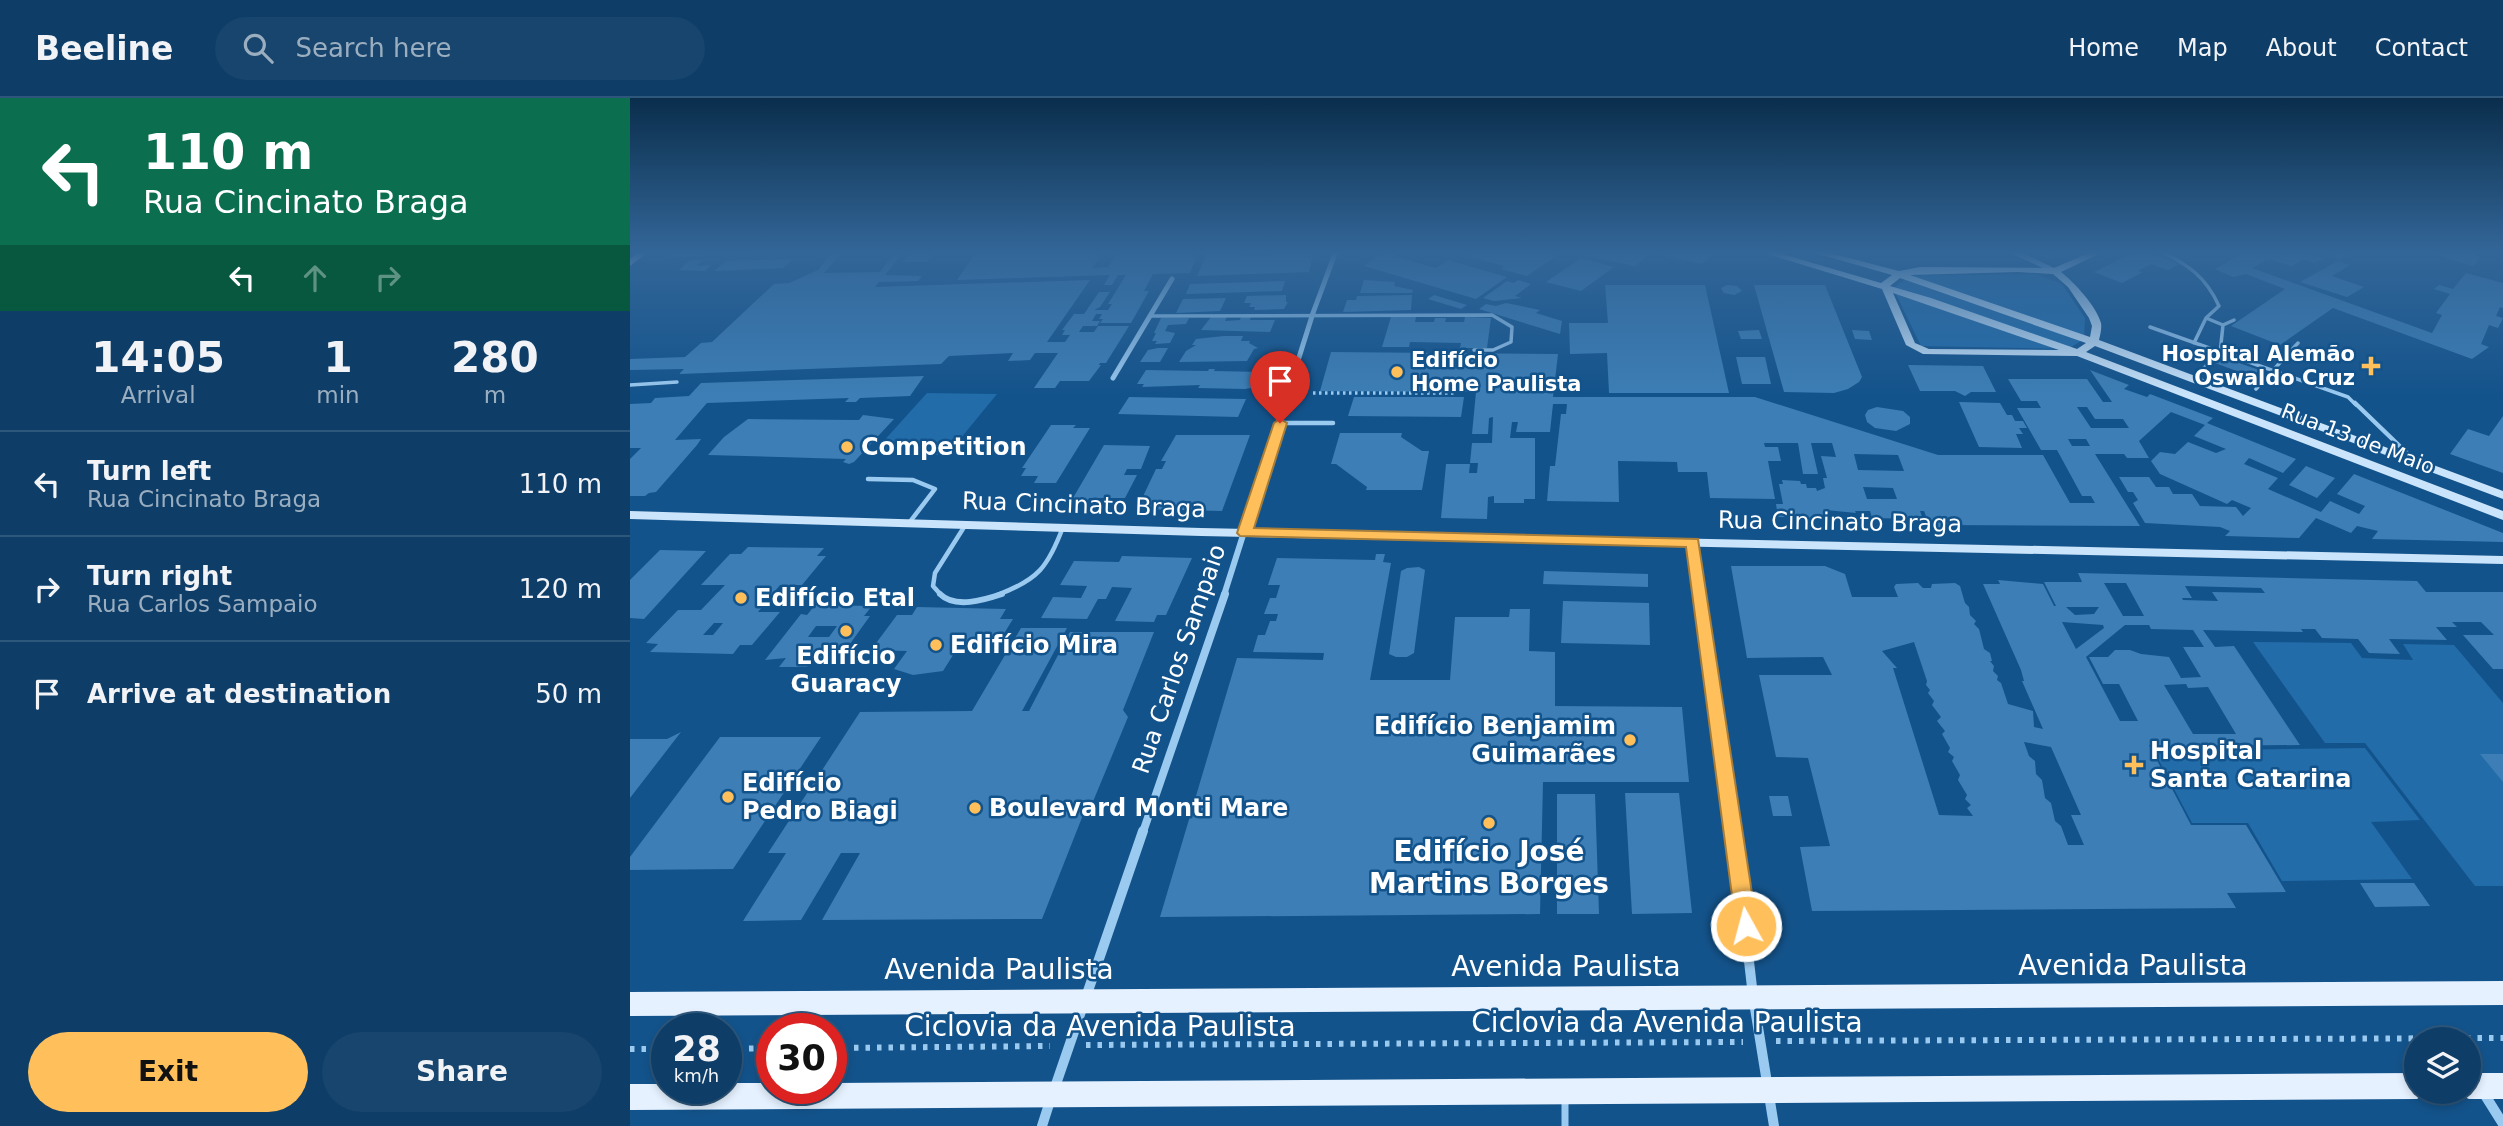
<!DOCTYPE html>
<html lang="en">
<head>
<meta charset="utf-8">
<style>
	:root { --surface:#0e3e68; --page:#17456e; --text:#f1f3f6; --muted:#9baec0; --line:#2e577c; --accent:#ffc05b }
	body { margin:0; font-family:"DejaVu Sans",sans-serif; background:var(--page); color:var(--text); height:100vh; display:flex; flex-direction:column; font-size:26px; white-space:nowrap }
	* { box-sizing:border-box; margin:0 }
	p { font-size:23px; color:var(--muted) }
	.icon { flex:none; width:38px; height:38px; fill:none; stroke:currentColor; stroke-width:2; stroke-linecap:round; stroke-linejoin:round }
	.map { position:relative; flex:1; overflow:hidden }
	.drawer { display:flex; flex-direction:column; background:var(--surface); width:630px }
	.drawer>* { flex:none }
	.top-card { background:#0b6e4f; color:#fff; overflow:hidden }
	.tools { position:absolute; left:1774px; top:929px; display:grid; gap:14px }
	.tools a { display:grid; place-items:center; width:77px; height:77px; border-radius:50%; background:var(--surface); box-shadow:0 4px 10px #0003,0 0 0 2px var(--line); font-size:35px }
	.speed { position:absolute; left:21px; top:915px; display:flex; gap:14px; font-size:35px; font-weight:700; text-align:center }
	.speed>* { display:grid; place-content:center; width:91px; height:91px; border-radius:50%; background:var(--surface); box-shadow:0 4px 10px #0003,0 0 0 2px var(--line); line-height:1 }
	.speed small { font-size:18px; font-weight:400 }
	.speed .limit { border:10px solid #d22; background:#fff; color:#111 }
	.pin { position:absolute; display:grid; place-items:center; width:60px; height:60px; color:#fff; margin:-72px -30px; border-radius:50% 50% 50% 0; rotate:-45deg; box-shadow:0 0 7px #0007 }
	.pin .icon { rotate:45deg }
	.me { position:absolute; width:77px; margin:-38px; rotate:353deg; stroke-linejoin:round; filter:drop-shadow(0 0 5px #0008) }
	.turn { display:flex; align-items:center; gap:24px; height:147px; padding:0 28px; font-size:32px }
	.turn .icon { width:91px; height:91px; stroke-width:2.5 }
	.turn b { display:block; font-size:49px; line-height:60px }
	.lanes { display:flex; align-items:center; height:66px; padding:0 28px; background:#0003; justify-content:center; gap:35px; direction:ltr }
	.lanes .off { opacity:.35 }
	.eta { display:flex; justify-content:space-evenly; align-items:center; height:119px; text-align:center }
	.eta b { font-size:42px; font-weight:700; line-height:49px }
	.cta { display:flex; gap:14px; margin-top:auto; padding:14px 28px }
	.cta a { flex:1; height:80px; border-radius:42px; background:var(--accent); color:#111; font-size:28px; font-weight:700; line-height:80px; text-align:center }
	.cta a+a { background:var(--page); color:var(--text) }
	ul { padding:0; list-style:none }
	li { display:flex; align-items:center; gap:21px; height:105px; padding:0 28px; border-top:2px solid var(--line) }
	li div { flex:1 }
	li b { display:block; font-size:26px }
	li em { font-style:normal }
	header { display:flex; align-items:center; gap:42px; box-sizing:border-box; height:98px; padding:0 35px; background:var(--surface); border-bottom:2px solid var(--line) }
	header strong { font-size:33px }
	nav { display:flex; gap:38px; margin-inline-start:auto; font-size:24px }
	.search { width:490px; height:63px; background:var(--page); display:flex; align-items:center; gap:18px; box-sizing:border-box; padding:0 24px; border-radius:38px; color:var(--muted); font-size:26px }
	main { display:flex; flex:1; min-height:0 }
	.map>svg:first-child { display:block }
	.green { fill:#226ca9 }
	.building { fill:#3c7eb5; fill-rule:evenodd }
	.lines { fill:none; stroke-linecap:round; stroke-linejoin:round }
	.path-far1 { stroke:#9bcaf0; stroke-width:3.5; stroke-dasharray:2.5 3.5; stroke-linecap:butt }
	.path { stroke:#9bcaf0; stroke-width:6; stroke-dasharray:4.5 7; stroke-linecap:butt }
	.lane-far3 { stroke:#9bcaf0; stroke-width:3.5 }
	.lane-far2 { stroke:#9bcaf0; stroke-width:4.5 }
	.lane-far1 { stroke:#9bcaf0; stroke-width:6 }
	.lane { stroke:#9bcaf0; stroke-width:7 }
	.street-far3 { stroke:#9bcaf0; stroke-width:5 }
	.street-far2 { stroke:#9bcaf0; stroke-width:6 }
	.street-far1 { stroke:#9bcaf0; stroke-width:8 }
	.street { stroke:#9bcaf0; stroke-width:10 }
	.secondary { fill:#cae4fb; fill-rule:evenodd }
	.primary { fill:#e5f1ff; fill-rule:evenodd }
	.route { fill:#ffc05b; stroke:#a67d3b; stroke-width:2 }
	.poi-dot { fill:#ffc05b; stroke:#13538b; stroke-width:2.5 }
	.labels { text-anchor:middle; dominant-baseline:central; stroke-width:5; stroke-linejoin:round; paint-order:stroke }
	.far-poi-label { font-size:21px; font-weight:bold; fill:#fff; stroke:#13538b; text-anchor:end }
	.far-street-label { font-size:21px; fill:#fff; stroke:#13538b }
	.poi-label { font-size:24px; font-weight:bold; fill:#fff; stroke:#13538b; text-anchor:start }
	.street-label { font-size:24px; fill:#fff; stroke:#13538b }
	.near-poi-label { font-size:28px; font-weight:bold; fill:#fff; stroke:#13538b }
	.near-street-label { font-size:28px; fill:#fff; stroke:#13538b }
</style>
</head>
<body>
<header>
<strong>Beeline</strong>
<div class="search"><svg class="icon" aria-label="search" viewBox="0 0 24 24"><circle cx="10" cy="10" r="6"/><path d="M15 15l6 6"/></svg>Search here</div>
<nav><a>Home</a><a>Map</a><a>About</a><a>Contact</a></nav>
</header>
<main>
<section class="drawer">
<div class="top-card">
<div class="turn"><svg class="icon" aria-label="left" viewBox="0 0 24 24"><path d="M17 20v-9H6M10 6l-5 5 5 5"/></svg><div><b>110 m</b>Rua Cincinato Braga</div></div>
<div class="lanes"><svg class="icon" aria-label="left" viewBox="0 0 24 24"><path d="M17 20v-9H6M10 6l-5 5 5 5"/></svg><svg class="icon off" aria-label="ahead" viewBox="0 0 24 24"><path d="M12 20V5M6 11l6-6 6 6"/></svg><svg class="icon off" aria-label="right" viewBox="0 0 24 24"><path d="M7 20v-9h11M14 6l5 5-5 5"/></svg></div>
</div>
<div class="eta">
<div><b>14:05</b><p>Arrival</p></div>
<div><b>1</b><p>min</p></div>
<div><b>280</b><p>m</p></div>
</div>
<ul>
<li><svg class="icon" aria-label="left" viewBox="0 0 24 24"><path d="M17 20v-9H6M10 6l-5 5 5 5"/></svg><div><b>Turn left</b><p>Rua Cincinato Braga</p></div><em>110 m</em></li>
<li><svg class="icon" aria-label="right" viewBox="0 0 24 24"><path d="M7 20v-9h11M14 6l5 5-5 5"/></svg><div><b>Turn right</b><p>Rua Carlos Sampaio</p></div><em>120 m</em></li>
<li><svg class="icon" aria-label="arrive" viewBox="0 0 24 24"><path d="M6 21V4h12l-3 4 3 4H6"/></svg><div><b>Arrive at destination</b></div><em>50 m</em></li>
</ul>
<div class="cta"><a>Exit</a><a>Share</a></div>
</section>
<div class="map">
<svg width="1873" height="1028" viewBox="0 0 1873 1028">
	<rect width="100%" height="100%" fill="#13538b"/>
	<path class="green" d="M1406 176 1432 186 1455 220 1454 241 1438 251 1291 248 1263 190 1280 178Z
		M297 295 367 296 317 357 242 356Z
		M1623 544 1721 545 1732 560 1783 562 1773 546 1824 547 1873 605V788H1845L1735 645H1695Z
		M1735 650 1790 722 1741 724 1782 781 1652 783 1618 725H1562L1524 653Z"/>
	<path class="building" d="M46 153H152V155L39 159Z
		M203 153H213L194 175 250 174 263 157 272 156 255 177 292 178 288 183 249 184 245 189 460 182 417 244H435L440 237H432L435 232H432L444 216H454L469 194H480L470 209 464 212H478L482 206H478L496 177H488L482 187H474L480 177 327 182 347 153H474L462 170 478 169 486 157H479L482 153H569L560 175 523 176 514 193H519L501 225H470L473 221H469L472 216H466L462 223H470L467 228H453L449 234H464L468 228H499L476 265H470L469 267H471L459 283H430L425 290H404L428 255H405L400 262 378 263 383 255 319 258 311 266 49 276 54 271 0 272V261L55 259 71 245 82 244 144 186 159 185 188 172Z
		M282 153H306L297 164H274Z
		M578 153H618L616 158H636L637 153H684L679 174 567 178Z
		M759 153 768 156 764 158 806 170 818 162 877 179 846 201 734 168 748 157Z
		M933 153 897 178 871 171 875 168 824 154Z
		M958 153H1023L1005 168 953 157Z
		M1026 153H1072L1084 156 1072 166 1023 155Z
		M1402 153H1436L1417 160Z
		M1507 153H1518L1549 166 1538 172 1521 166 1508 173 1513 174 1492 185 1464 174Z
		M1616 153H1671L1693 161 1684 165 1673 161 1662 168 1638 161 1622 170 1802 235 1812 217 1806 215 1820 196 1804 191 1809 187 1823 191 1836 175 1873 185V210L1870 209 1866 218 1873 220 1868 230 1859 227 1851 246 1859 249 1842 261 1703 210 1650 247 1601 228 1655 191 1616 176 1603 179 1585 171Z
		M1687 153H1723L1709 161Z
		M1794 153H1842L1840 155 1851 159 1843 168Z
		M951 160 984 169 951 193 916 184Z
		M163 161 153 170 84 173 96 163Z
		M60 162H73L66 168 81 167 75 173 49 172Z
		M1708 163 1720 167 1702 178 1734 189 1717 199 1670 184Z
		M734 182 765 184 764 188 783 192 782 195H730Z
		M888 182 901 186 885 198 892 200 864 203 853 200 877 183 884 185Z
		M655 183 652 193 556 196 560 186Z
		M975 187H1075L1099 295H979L977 255 940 256 939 225H978Z
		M1097 187 1107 188 1112 193 1104 197 1094 195 1091 190Z
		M1124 187H1195L1232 279 1229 284 1218 291 1204 295 1154 294Z
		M656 197V204H658L654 211 624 212 625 209H619L621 205H614L617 198Z
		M782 197 781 212 713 214 717 202H726L727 198Z
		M804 197 837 207 831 211 798 201Z
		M596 200 590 213 546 215 553 201Z
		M876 205 910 212 906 215 932 223 930 236 849 211 856 206 866 208Z
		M611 218H621L620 222H645L640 234 571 232 581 219H597L595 223 610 222Z
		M761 219H786L785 224H804L805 220H816L815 224H834L835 219 861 220 857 250H830L831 245 780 244 779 249H752Z
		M531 220H559L556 226 538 227 535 233 545 235 540 245 525 246 527 243H522L526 235H524Z
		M1129 232 1132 241H1111L1108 233Z
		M1222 232 1239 233 1242 242 1225 241Z
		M594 238H613L611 243H620L619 245 628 250 624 251 617 263 549 264 556 253 566 247H562L566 241Z
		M528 250H538L530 264H510L518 252Z
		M1572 252 1629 272 1623 279 1566 258Z
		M701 254 928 256 923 299H1125L1308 357H1413L1440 405H1465L1461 398H1452L1427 352H1411L1387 310H1411L1407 303H1391L1378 281H1457L1473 304H1482L1460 272 1499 287 1494 291 1517 299 1520 296 1583 320 1577 325 1666 361 1653 375 1619 360 1614 366 1648 380 1638 391 1691 414 1700 403 1729 416 1735 408 1707 396 1724 376 1873 435V444L1742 441 1748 433 1727 428 1721 435 1686 420 1669 440 1595 438 1600 433 1590 429 1515 425 1503 405 1508 402 1503 394H1498L1489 379H1519L1526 389H1539L1543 396H1562L1570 408 1606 409 1613 418 1621 410 1602 402 1597 406 1530 376 1521 363 1530 354 1545 356 1558 344 1586 355 1596 351 1564 338 1575 327 1541 314 1509 343 1519 360H1497L1494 356H1465L1510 428 1316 427 1318 432 1301 431 1294 413H1290L1293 421 1242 420 1240 413H1225L1226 415 1196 412 1198 420 1148 419 1146 406H1153L1149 386H1153L1152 382 1170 383 1171 386H1176L1177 390H1186L1187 393 1195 390 1193 380H1197L1191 358 1206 359 1202 345H1181L1188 376H1173L1168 345H1134L1135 349H1148L1151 363H1138L1145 401 1080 400 1077 374H1048L1047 364 988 363 989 404 917 403 920 368H925L931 316H936L937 306H923L920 334H886L888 324H882L880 340H905V401H894V405H864V398L858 399 857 421 811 420 816 366H840L839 375H847L848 365H840L842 345H862L863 319 859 320 858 336H842L846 294 690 293ZM1447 309H1457L1465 321H1493L1499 330H1461ZM1438 341H1456L1460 348H1442ZM1224 356 1268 357 1274 373 1228 372ZM1233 389 1263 390 1267 401H1237Z
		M1106 259H1135L1141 286H1112Z
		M1278 267 1353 268 1366 294H1341L1335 298 1325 293H1290Z
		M579 271H585L584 273 632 274 626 289 615 291 568 290 570 287 512 289 514 286H507L516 272 578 273Z
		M294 278 280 298 230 300 226 304H215L219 300 77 305 45 342 71 341 67 347 26 394 19 395 15 398H0V361L11 350H0V306L21 305 25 300 59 298 71 285Z
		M499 299 616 301 608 319 488 316Z
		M724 299H834L831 319 718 318Z
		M1329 304 1370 305 1377 317H1382L1385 323H1393L1397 330H1389L1393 336H1386L1392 350 1349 349Z
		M1247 309 1273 313 1280 319V326L1266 333 1245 330 1237 324 1235 317 1238 312Z
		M233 317 264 321 224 364 219 366 213 364 216 361 78 357 94 339 118 321 229 322Z
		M1873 318V375L1820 356 1838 331 1859 338Z
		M421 327H446L443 330H460L426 385H404L408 378H391L396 370H392Z
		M710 335H772L771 339 792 353H799L792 392H736L737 389 706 366H701Z
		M546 337H620L592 413 507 411 526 371H532L536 363H531Z
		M474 347 520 348 511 371H497L494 377H507L495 400H459L457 404H444L445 400H443Z
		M1676 368 1705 380 1687 400 1659 387Z
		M118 449 194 450 187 458H196L172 487H150L128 514H150L122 547H110L103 556 20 554 28 546 16 545 48 512H71L95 487H71L100 456H111ZM84 525H93L83 537H73Z
		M30 452 76 453 14 521 0 520V482Z
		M746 456H755L753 464 761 465 740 582H820L825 519H879L880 511H900L899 553 925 554V608L1052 609 1059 684H913L910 816 530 819 607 560 693 562 694 555 623 554 628 537H635L640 523H646L648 516H634L640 500H646L650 487H638L647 460 745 462Z
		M492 458 562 460 536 517H527L524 524 485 523 502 490 482 489 476 501H468L457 521 411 520 423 499 451 500 457 488 430 487 444 463 489 464Z
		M1101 468H1195L1215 476 1222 499H1268L1264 489 1266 486 1288 485 1293 490H1301L1302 486 1325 485 1330 488 1335 505 1339 509 1340 517 1346 523 1344 526 1349 531 1354 551 1360 555 1362 563H1360L1364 568 1363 573 1368 578 1367 582 1371 585 1378 606 1403 613 1404 629 1413 631 1392 583H1394L1391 572 1353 486H1370L1368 482 1413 486 1424 508H1426L1414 484H1452L1448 475 1787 483 1796 494H1873V571H1863L1833 537H1864L1851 524H1822L1827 529H1806L1817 542 1759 541 1770 556 1739 555 1728 541 1692 540 1685 531H1671L1673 534 1573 532 1585 549 1604 548 1670 647 1560 648 1562 652H1532L1529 647H1519L1561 727H1616L1656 794 1597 795 1606 810 1182 813 1170 749 1200 748 1178 660 1146 659 1129 577H1202L1193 559 1117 560ZM1474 485H1496L1514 518H1493ZM1555 488 1631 490 1635 495 1582 494 1588 503 1553 502 1552 500H1562ZM1436 509H1469L1464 516 1445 517ZM1432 524 1473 527 1474 530 1446 551ZM1495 527H1519L1521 531 1563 532 1574 549H1553L1571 579 1551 580 1539 559 1511 556 1500 552H1485L1478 559H1459L1473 586H1489L1508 623H1490L1456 559ZM1284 544 1297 583 1296 587 1300 592 1298 595 1304 603 1302 607 1311 619 1307 623 1315 633 1312 636 1320 650 1318 654 1324 659 1322 663 1330 677 1328 682 1337 697 1335 701 1341 707 1337 710 1343 718 1309 717 1263 570H1267L1252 553ZM1556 586 1558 590 1578 589 1606 636H1563L1534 587ZM1394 644 1421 649 1451 717H1441L1454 747H1438L1431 728 1425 723 1421 705 1415 700 1412 682 1406 676 1405 663 1399 658Z
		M789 469 795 472 784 555 777 559H766L759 556 771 473 777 470Z
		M914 473 1018 476V489L913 486Z
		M933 503 1019 505 1020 547 931 545Z
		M185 507 242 508 234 518H240L207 564 183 561 177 569H149L156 560 135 562 171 516 177 517ZM186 528H207L199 539H178Z
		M287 509 376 511 370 521H383L362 555 325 554 313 573 283 577 264 571 277 553 241 552 267 517H282Z
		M391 530H437L392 613H399L440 534H524L493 612 498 619 462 706 453 717 412 821 192 822 230 755H211L171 822 113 823 156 755H138L230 614 342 613Z
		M51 634 0 700V641H37Z
		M90 639H191L103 771 0 772V759Z
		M1850 656H1873V684Z
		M995 695H1049L1062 815 1002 816Z
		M927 696H965L969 816H927Z
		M1139 698H1158L1162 718H1143Z
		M1730 785H1784L1800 808 1745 809Z"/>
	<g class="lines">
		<path class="path-far1" d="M683 295H825"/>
		<path class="path" d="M1146 943 1873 940
			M456 947 1113 944
			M201 950 420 948
			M0 951H37
			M96 951 142 950"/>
		<path class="lane-far3" d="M1529 153C1558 166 1576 179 1589 208L1576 220 1564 245
			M520 218 862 217 882 229 881 244 863 252H844
			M1576 220 1593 227
			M1520 229 1718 299 1726 307
			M1574 270 1590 255 1593 227 1604 222
			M0 287 47 284
			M1626 291 1668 245"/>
		<path class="lane-far2" d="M1725 305 1783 361
			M650 325H703
			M238 381 283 382 305 391 279 425
			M311 497 303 488 305 475 336 426
			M367 497C408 482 418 469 433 429"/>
		<path class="lane-far1" d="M310 496C325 511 354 502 372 496"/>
		<path class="lane" d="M935 1002V1028"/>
		<path class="street-far3" d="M1382 153 1425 173
			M483 280 542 181
			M654 307 683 215 706 153"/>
		<path class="street-far2" d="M1063 444 1071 497
			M594 497 655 305"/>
		<path class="street-far1" d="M1070 496 1104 734
			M513 734 595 496"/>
		<path class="street" d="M1104 733 1123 898 1144 1028
			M424 992 513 733
			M1853 994 1873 1026
			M412 1028 420 1003"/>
		<path class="secondary" d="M9 153H19L0 168V161Z
			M1128 153H1142L1251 185 1262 177 1178 153H1193L1269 173 1290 169 1424 170 1463 153H1475L1431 174C1444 184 1467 209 1471 225 1472 231 1470 237 1469 242L1873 393V401L1465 248 1456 254 1873 413V422L1447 258 1293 256 1276 247 1252 191ZM1388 174 1423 176 1438 189 1459 220 1462 228 1460 239 1280 177ZM1270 180 1456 245 1447 251 1301 200 1260 188ZM1263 195 1429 252 1299 251 1285 245Z
			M0 413 571 430 1873 458V466L571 438 0 421Z"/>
		<path class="primary" d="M1873 883V907L0 918V894Z
			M1787 975V994H1797L1787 1001 0 1012V986H37V990H96V985H142V990H201V985Z
			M1839 975H1873V1001H1839L1830 997 1829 994H1839Z"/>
	</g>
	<linearGradient id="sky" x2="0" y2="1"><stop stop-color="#0a2e4c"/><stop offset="0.52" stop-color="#336698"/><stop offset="1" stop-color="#336698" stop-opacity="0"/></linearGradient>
	<rect width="1873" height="297" fill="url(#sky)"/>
	<path class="route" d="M650 321 657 325 624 430 1068 441 1127 828 1124 835 1116 838 1109 835 1106 828 1056 449 610 438 607 435 644 325Z"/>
	<g class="poi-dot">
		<path d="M1737.5 257.5h7v7h7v7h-7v7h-7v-7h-7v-7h7z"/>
		<circle cx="767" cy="274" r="7"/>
		<circle cx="217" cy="349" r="7"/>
		<circle cx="111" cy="500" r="7"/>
		<circle cx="216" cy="533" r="7"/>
		<circle cx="306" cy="547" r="7"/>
		<circle cx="1000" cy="642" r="7"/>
		<path d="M1500.5 656.5h7v7h7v7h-7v7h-7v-7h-7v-7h7z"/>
		<circle cx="98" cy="699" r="7"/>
		<circle cx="345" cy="710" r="7"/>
		<circle cx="859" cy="725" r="7"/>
	</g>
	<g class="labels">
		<g class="far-poi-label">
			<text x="1725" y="256">Hospital Alemão<tspan x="1725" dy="24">Oswaldo Cruz</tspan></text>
			<text x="781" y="262" text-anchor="start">Edifício<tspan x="781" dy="24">Home Paulista</tspan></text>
		</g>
		<g class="far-street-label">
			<text transform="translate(1728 341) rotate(21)">Rua 13 de Maio</text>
		</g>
		<g class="poi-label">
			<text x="231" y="349">Competition</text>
			<text x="125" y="500">Edifício Etal</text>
			<text x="320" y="547">Edifício Mira</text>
			<text x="216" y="558" text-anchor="middle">Edifício<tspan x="216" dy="28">Guaracy</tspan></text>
			<text x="986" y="628" text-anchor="end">Edifício Benjamim<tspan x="986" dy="28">Guimarães</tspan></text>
			<text x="1520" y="653">Hospital<tspan x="1520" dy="28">Santa Catarina</tspan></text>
			<text x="112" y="685">Edifício<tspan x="112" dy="28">Pedro Biagi</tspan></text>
			<text x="359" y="710">Boulevard Monti Mare</text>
		</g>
		<g class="street-label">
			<text transform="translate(454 407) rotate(2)">Rua Cincinato Braga</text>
			<text transform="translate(1210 424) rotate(1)">Rua Cincinato Braga</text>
			<text transform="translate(549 561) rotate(-71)">Rua Carlos Sampaio</text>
		</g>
		<g class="near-poi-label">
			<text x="859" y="753">Edifício José<tspan x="859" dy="32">Martins Borges</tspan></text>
		</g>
		<g class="near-street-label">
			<text x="1503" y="867">Avenida Paulista</text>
			<text x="936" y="868">Avenida Paulista</text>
			<text x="369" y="871">Avenida Paulista</text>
			<text x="1037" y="924">Ciclovia da Avenida Paulista</text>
			<text x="470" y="928">Ciclovia da Avenida Paulista</text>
		</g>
	</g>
</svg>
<div class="tools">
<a><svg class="icon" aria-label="layers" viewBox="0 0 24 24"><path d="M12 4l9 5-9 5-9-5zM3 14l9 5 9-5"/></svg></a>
</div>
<div class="speed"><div>28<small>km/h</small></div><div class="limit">30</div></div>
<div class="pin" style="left:650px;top:325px;background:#d93025"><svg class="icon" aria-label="arrive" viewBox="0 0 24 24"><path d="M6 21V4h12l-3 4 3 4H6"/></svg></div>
<svg class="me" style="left:1116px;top:828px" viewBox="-20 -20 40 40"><circle r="17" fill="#ffc05b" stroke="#fff" stroke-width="3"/><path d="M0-11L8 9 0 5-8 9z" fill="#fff"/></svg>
</div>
</main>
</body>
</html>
